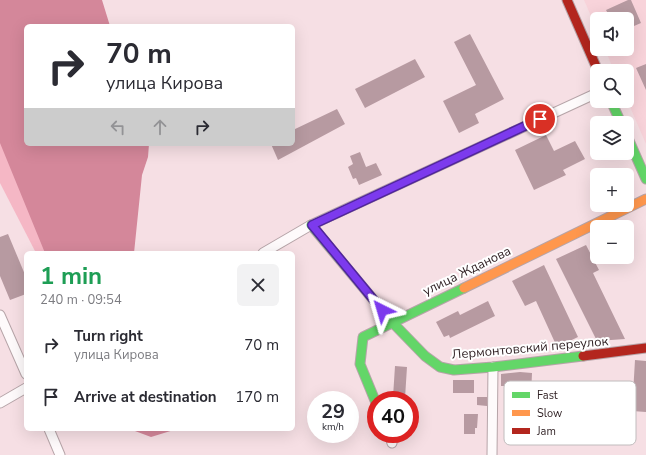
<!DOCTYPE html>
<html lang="en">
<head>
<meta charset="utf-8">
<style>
	:root { --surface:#fff; --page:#f2f2f3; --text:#2b2b33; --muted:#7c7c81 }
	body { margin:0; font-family:"Nunito Sans",sans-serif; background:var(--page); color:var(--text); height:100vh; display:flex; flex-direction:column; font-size:15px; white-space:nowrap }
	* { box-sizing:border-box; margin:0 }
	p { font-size:13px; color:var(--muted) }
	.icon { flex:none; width:22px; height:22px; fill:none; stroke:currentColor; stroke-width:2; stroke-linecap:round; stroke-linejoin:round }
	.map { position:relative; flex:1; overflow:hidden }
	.drawer { position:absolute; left:24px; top:251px; width:271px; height:180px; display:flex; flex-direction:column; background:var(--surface); border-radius:6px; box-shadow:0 4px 16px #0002 }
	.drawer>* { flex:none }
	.guide { position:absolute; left:24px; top:24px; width:271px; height:122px; border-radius:6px; box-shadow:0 4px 16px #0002; background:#fff; color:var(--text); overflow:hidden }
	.controls { position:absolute; left:590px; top:12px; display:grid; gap:8px }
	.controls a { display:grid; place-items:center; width:44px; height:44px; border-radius:6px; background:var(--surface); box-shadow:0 4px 16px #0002; font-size:20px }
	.speed { position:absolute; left:307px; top:391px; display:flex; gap:8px; font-size:20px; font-weight:700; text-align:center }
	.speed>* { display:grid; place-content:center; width:52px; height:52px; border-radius:50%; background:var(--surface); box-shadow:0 4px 16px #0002; line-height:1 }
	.speed small { font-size:10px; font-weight:400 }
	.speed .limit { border:6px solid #d22; background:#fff; color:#111 }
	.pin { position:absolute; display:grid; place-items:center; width:34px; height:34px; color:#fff; margin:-17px; border:2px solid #fff; border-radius:50%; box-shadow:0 1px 4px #0007 }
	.me { position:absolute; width:44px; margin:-22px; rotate:320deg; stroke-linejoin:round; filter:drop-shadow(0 0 3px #0008) }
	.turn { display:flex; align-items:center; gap:14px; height:84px; padding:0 16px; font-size:18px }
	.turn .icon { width:52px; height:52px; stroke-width:2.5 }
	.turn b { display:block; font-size:28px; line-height:34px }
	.lanes { display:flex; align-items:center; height:38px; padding:0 16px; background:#0003; justify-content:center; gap:20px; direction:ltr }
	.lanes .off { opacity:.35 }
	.round { display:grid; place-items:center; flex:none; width:42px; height:42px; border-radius:6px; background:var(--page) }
	.summary { display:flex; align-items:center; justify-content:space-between; height:68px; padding:0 16px }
	h1 { font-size:24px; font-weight:700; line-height:30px; color:#1e9e55 }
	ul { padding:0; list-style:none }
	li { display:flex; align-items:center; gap:12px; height:52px; padding:0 16px }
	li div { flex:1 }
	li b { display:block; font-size:15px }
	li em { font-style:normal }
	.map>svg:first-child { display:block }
	.built { fill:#f8d3da }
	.green { fill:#f5b7c5 }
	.water { fill:#d4879a }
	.building { fill:#b79aa1 }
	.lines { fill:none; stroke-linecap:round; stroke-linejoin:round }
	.street-casing { stroke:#b6a4a8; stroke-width:11 }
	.fast-casing { stroke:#b6a4a8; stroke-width:11 }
	.slow-casing { stroke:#b6a4a8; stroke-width:11 }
	.jam-casing { stroke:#b6a4a8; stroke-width:11 }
	.street { stroke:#fefafb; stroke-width:9 }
	.fast { stroke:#63d668; stroke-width:9 }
	.slow { stroke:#ff974d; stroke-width:9 }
	.jam { stroke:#b3261e; stroke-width:9 }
	.route-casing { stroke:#51269a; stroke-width:10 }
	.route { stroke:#7c3aed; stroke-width:7 }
	.labels { text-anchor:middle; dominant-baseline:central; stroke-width:4; stroke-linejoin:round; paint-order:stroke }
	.street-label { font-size:13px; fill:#2e1f22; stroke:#fff }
	.key { fill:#fff; stroke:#c0bcbd; stroke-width:1 }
	.key-label { font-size:11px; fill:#2e1f22 }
</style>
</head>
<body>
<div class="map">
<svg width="646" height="455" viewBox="0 0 646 455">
	<rect width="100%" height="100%" fill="#f6dfe4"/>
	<path class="built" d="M584 0H646V144L627 100V71H614L605 49H627V19H597V30Z"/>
	<path class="green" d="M0 107 50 253H36L0 183Z"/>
	<path class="water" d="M0 0H102L110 26H26V144H149L148 157 142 175 134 253H45L0 143Z
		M134 429H177L151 437 135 431Z"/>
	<path class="building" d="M628 0H631L641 23 627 29V19H611L606 10Z
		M470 34 504 99 475 114 479 123 459 133 443 101 476 85 454 42Z
		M415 59 425 77 365 108 355 89Z
		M646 64V90L636 68Z
		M337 109 345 124 278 160 271 144H293V130Z
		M546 135 554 151 575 141 585 159 563 170 566 175 534 190 515 150Z
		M360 152 366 167 376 163 382 175 359 185 356 178 353 179 348 167 353 164 350 156Z
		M8 234 26 277V294L10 300 0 276V237Z
		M586 245 599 270 593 273 625 339 597 341 556 259Z
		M544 265 578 337 557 347 536 301 525 306 512 281Z
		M488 301 495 316 450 338 449 335 444 337 436 322 458 311 460 315Z
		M635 360 646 361V412L632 411Z
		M395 366 407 367 405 398 393 397Z
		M520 372 532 373 529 443H517L519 405H518L519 386H501V374Z
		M453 380H474V393H453Z
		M477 397H487V406L477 405Z
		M464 414H478L477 428H475V434H464Z"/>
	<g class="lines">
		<g class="street-casing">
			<path id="street" d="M263 253 311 225 597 93
				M0 315 26 374
				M0 403 26 388
				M49 429 60 455
				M389 434 392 443
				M492 455 493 367"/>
		</g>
		<g class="fast-casing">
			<path id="fast" d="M611 101 621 123
				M627 136 646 179
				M311 225 392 322 425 356 440 367 454 370 493 367 583 356
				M376 403 360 364 363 337 464 288"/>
		</g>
		<g class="slow-casing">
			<path id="slow" d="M464 288 646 199"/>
		</g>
		<g class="jam-casing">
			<path id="jam" d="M567 0 598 71
				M583 356 646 348"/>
		</g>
		<use href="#street" class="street"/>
		<use href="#fast" class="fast"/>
		<use href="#slow" class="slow"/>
		<use href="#jam" class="jam"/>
	</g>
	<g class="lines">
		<g class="route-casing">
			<path id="route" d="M382 310 312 225 540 119"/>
		</g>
		<use href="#route" class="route"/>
	</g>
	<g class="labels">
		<g class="street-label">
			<text transform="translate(467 271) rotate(-26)">улица Жданова</text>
			<text transform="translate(530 348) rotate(-5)">Лермонтовский переулок</text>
		</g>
	</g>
	<rect x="504" y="381" width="132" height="64" rx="6" class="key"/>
	<rect x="512" y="392" width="18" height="6" fill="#63d668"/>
	<rect x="512" y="410" width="18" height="6" fill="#ff974d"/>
	<rect x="512" y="428" width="18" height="6" fill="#b3261e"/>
	<g class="key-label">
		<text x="537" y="399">Fast</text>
		<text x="537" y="417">Slow</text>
		<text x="537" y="435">Jam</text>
	</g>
</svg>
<div class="controls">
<a><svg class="icon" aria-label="sound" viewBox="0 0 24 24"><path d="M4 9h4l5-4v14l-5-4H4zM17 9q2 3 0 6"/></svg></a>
<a><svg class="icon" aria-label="search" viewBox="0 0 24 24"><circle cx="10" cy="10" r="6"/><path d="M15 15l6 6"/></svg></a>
<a><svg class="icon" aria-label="layers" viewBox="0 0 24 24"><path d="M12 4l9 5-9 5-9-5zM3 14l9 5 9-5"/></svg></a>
<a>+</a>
<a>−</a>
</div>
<div class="speed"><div>29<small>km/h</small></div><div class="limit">40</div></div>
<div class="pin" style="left:540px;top:119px;background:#d93025"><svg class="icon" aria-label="arrive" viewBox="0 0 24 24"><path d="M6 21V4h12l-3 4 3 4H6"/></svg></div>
<svg class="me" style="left:382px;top:310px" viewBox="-20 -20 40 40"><path d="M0-17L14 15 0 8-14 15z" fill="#7c3aed" stroke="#fff" stroke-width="4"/></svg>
<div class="guide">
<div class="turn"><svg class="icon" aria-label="right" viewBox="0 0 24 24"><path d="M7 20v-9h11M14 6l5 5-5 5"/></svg><div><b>70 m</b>улица Кирова</div></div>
<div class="lanes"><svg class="icon off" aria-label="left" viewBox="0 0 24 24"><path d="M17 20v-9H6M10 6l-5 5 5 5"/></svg><svg class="icon off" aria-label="ahead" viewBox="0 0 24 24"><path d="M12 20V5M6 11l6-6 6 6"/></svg><svg class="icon" aria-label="right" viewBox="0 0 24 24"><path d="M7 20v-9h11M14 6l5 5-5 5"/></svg></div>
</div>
<section class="drawer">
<div class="summary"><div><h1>1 min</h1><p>240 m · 09:54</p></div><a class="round"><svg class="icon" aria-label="close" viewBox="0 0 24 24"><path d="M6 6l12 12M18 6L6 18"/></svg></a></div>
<ul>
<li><svg class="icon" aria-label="right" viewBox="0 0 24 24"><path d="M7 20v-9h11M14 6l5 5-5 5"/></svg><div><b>Turn right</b><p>улица Кирова</p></div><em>70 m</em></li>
<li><svg class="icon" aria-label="arrive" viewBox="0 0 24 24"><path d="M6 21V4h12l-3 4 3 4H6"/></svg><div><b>Arrive at destination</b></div><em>170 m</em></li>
</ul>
</section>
</div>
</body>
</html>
